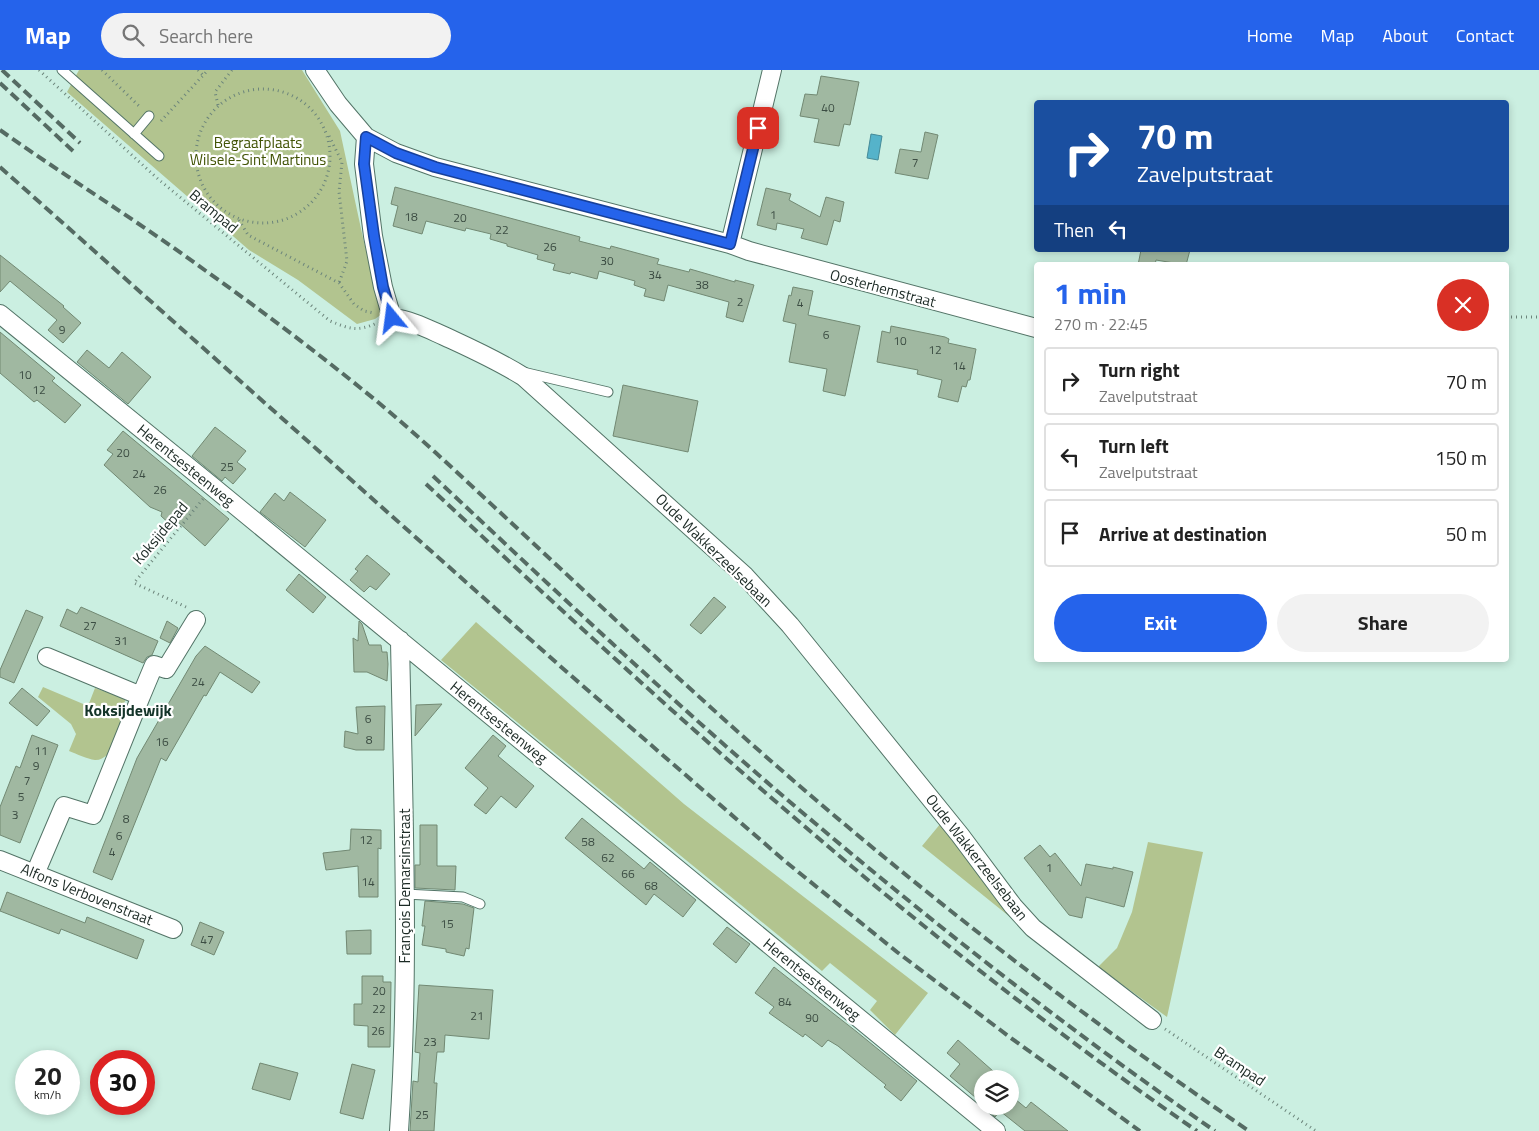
<!DOCTYPE html>
<html lang="en">
<head>
<meta charset="utf-8">
<style>
	:root { --surface:#fff; --page:#f2f2f2; --text:#222; --muted:#767676; --line:#e0e0e0; --accent:#2563eb }
	body { margin:0; font-family:"Titillium Web",sans-serif; background:var(--page); color:var(--text); height:100vh; display:flex; flex-direction:column; font-size:19px; white-space:nowrap }
	* { box-sizing:border-box; margin:0 }
	p { font-size:16px; color:var(--muted) }
	.icon { flex:none; width:28px; height:28px; fill:none; stroke:currentColor; stroke-width:2; stroke-linecap:round; stroke-linejoin:round }
	.map { position:relative; flex:1; overflow:hidden }
	.drawer { position:absolute; left:1034px; top:192px; width:475px; height:400px; display:flex; flex-direction:column; background:var(--surface); border-radius:5px; box-shadow:0 2px 8px #0003 }
	.drawer>* { flex:none }
	.top-card { position:absolute; left:1034px; top:30px; width:475px; height:152px; border-radius:5px; box-shadow:0 2px 8px #0003; background:#1a4fa0; color:#fff; overflow:hidden }
	.tools { position:absolute; left:974px; top:1000px; display:grid; gap:10px }
	.tools a { display:grid; place-items:center; width:45px; height:45px; border-radius:50%; background:var(--surface); box-shadow:0 2px 8px #0003; font-size:25px }
	.speed { position:absolute; left:15px; top:980px; display:flex; gap:10px; font-size:25px; font-weight:700; text-align:center }
	.speed>* { display:grid; place-content:center; width:65px; height:65px; border-radius:50%; background:var(--surface); box-shadow:0 2px 8px #0003; line-height:1 }
	.speed small { font-size:12px; font-weight:400 }
	.speed .limit { border:8px solid #d22; background:#fff; color:#111 }
	.pin { position:absolute; display:grid; place-items:center; width:42px; height:42px; color:#fff; margin:-21px; border-radius:10px; box-shadow:0 2px 8px #0006 }
	.me { position:absolute; width:55px; margin:-28px; rotate:344deg; stroke-linejoin:round; filter:drop-shadow(0 0 4px #0008) }
	.turn { display:flex; align-items:center; gap:18px; height:105px; padding:0 20px; font-size:22px }
	.turn .icon { width:65px; height:65px; stroke-width:2.5 }
	.turn b { display:block; font-size:35px; line-height:42px }
	.then { display:flex; align-items:center; height:48px; padding:0 20px; background:#0003; gap:10px; font-size:19px }
	.round { display:grid; place-items:center; flex:none; width:52px; height:52px; border-radius:26px; background:var(--page) }
	.summary { display:flex; align-items:center; justify-content:space-between; height:85px; padding:0 20px }
	h1 { font-size:30px; font-weight:700; line-height:38px; color:var(--accent) }
	.action { display:flex; gap:10px; margin-top:auto; padding:10px 20px }
	.action a { flex:1; height:58px; border-radius:30px; background:var(--accent); color:#fff; font-size:20px; font-weight:700; line-height:58px; text-align:center }
	.action a+a { background:var(--page); color:var(--text) }
	ul { padding:0; list-style:none }
	li { display:flex; align-items:center; gap:15px; height:68px; margin:0 10px 8px; padding:0 10px; border:2px solid var(--line); border-radius:5px }
	li div { flex:1 }
	li b { display:block; font-size:19px }
	li em { font-style:normal }
	header { display:flex; align-items:center; gap:30px; box-sizing:border-box; height:70px; padding:0 25px; background:var(--accent); color:#fff }
	header strong { font-size:24px }
	nav { display:flex; gap:28px; margin-inline-start:auto; font-size:18px }
	.search { width:350px; height:45px; background:var(--page); display:flex; align-items:center; gap:12px; box-sizing:border-box; padding:0 18px; border-radius:28px; color:var(--muted); font-size:19px }
	.map>svg:first-child { display:block }
	.green { fill:#b2c48f }
	.water { fill:#55b3ca; stroke:#448a98 }
	.building { fill:#a0b8a1; stroke:#728973 }
	.lines { fill:none; stroke-linecap:round; stroke-linejoin:round }
	.lane-casing { stroke:#537467; stroke-width:11 }
	.street-casing { stroke:#537467; stroke-width:20 }
	.path { stroke:#6c857b; stroke-width:3; stroke-dasharray:1 4; stroke-linecap:butt }
	.lane { stroke:#fff; stroke-width:9 }
	.street { stroke:#fff; stroke-width:18 }
	.rail { stroke:#556b63; stroke-width:4; stroke-dasharray:10 5; stroke-linecap:butt }
	.route-casing { stroke:#184099; stroke-width:12 }
	.route { stroke:#2563eb; stroke-width:9 }
	.labels { text-anchor:middle; dominant-baseline:central; stroke-width:4.5; stroke-linejoin:round; paint-order:stroke }
	.number-label { font-size:12px; fill:#3c4d43 }
	.park-label { font-size:15px; fill:#415304; stroke:#fff }
	.street-label { font-size:15px; fill:#1b2924; stroke:#fff }
	.neighbourhood-label { font-size:16px; font-weight:bold; fill:#143429; stroke:#fff }
</style>
</head>
<body>
<header>
<strong>Map</strong>
<div class="search"><svg class="icon" aria-label="search" viewBox="0 0 24 24"><circle cx="10" cy="10" r="6"/><path d="M15 15l6 6"/></svg>Search here</div>
<nav><a>Home</a><a>Map</a><a>About</a><a>Contact</a></nav>
</header>
<div class="map">
<svg width="1539" height="1061" viewBox="0 0 1539 1061">
	<rect width="100%" height="100%" fill="#cbefe1"/>
	<path class="green" d="M79 0H302L340 61 363 168 382 244 375 249 357 254 298 210 249 180 67 22Z
		M476 552 684 734 928 923 895 965 870 940 877 931 830 893 822 901 441 590Z
		M43 617 88 636 95 618 126 629 121 640 128 644C123 657 113 691 95 690 87 689 77 684 69 681L76 664 71 654 38 627Z
		M941 753 1015 851 922 776Z
		M1148 772 1203 782 1167 947 1098 897 1117 878 1132 842Z"/>
	<path class="water" d="M871 64 882 66 878 90 867 88Z"/>
	<path class="building" d="M821 6 859 12 850 55 844 54 839 76 814 72 819 49 800 46 805 24 817 25Z
		M925 62 938 65 928 109 895 103 900 79 921 82Z
		M395 117 580 167 579 171 610 179 611 176 659 189 657 194 689 202 690 199 735 212V210L754 215 743 252 726 247 729 232 668 215 664 231 644 226 646 219 634 215 635 211 599 201 597 209 571 202 570 204 553 200 555 194 537 189 538 185 507 176V174L490 169 491 164 466 158 465 161 426 151 422 164 393 156 398 136 391 134Z
		M766 118 791 124 789 130 820 147 826 127 844 132 840 152 834 150 827 175 801 168 804 159 777 153 776 160 757 155Z
		M1141 180H1190L1186 195 1156 190 1155 195H1138Z
		M0 185 64 236 63 237 81 253 63 273 48 260 57 250 10 211 0 222Z
		M793 217 813 221 808 245 860 256 845 326 823 321 827 299 789 292 796 254 783 251 789 225 791 226Z
		M891 256 945 267 949 269 948 273 976 279 970 310H968L966 317 962 316 958 332 938 327 942 310 917 304 918 300 877 292 882 261 890 263Z
		M0 262 55 308 52 311 81 335 65 353 37 330 34 332 0 303Z
		M87 280 109 298 122 282 151 307 128 334 77 292Z
		M623 315 698 331 688 382 613 366Z
		M215 357 246 381 237 392 246 399 233 414 225 407 222 411 192 386Z
		M123 361 229 449 205 476 177 451 172 456 161 446 162 442 150 437 104 395 113 384 107 380Z
		M290 422 326 450 305 477 260 442 275 423 284 431Z
		M367 485 390 504 376 520 370 516 364 522 350 510 358 501 355 499Z
		M299 504 326 527 313 543 286 520Z
		M714 527 726 537 701 564 690 555Z
		M81 537 158 571 152 585 147 587 143 593 60 556 67 539 77 544Z
		M26 540 43 547 14 613 0 607V600Z
		M167 551 178 558 170 573 160 568Z
		M359 551 362 554 369 575H381L382 582H387L388 594 387 611 367 602H354L353 568 358 571Z
		M205 576 260 612 252 623 220 602 206 626 204 625 166 691 161 688 112 810 93 802 137 688 196 586Z
		M22 618 50 641 37 656 9 633Z
		M442 634 415 666 416 635Z
		M385 636 384 680H356L344 677 345 661 358 664 356 637Z
		M32 665 58 675 20 773 0 765V737L16 696 20 698Z
		M493 665 506 676 498 686 534 716 516 738 501 726 486 744 474 735 488 718 465 698Z
		M582 748 644 799 650 792 696 830 683 847 654 824 646 835 565 768Z
		M420 755H437V796H456L455 820 415 818V795H420Z
		M351 759 381 760V779L378 778V827H359L358 796 326 800 323 783 350 780Z
		M1040 775 1050 787 1055 783 1081 816 1086 794 1113 799V797L1133 802 1124 837 1086 827 1082 848 1069 845 1024 788Z
		M7 822 85 853 87 847 144 870 137 889 61 859 59 864 0 841Z
		M425 831 463 834 474 838 469 879 466 878 464 886 446 882V879L422 875 425 856H422Z
		M200 852 224 862 214 885 191 875Z
		M727 857 750 874 736 893 713 874Z
		M371 860V884H347L346 861Z
		M774 897 857 962 917 1011 901 1031 884 1017 886 1015 838 976 828 970 822 977 805 964 803 967 769 943 774 937 755 923Z
		M362 906H383V912H391L390 977H368V956L354 955V934H362Z
		M419 915 493 920 489 969 445 965 444 982H437L434 1013H437L434 1061H410L413 1011 418 1012 420 983 415 982Z
		M958 970 1002 1009H982V1033L950 1006 960 994 947 983Z
		M260 993 298 1003 290 1030 252 1019Z
		M352 994 375 1000 363 1049 340 1043Z
		M1010 1025 1026 1038 1031 1032 1068 1061H1025L1000 1041 995 1047 985 1038 986 1036H1010Z"/>
	<g class="lines">
		<g class="lane-casing">
			<path id="lane" d="M62 0 159 86
				M134 64 149 46
				M523 302 608 322
				M405 824 463 827 480 834"/>
		</g>
		<g class="street-casing">
			<path id="street" d="M315 0 338 34 366 67 396 83 435 97 730 174 749 181 1036 258
				M366 67 364 94 373 166 383 217 392 248C411 250 426 258 444 266 472 279 497 290 524 307L745 506 790 555 960 765 1013 836 1033 858 1152 950
				M730 174 772 0
				M0 244 213 417 996 1061
				M47 587 141 626 154 595 166 599 196 550
				M0 790 173 859
				M35 804 64 736 93 745 141 626
				M399 1061C410 898 403 734 400 570"/>
		</g>
		<path class="path" d="M39 0 158 109 330 251C350 259 357 262 377 253
			M102 0 141 38
			M198 0 203 5
			M196 86a67 67 0 1 1 134 0a67 67 0 1 1-134 0Z
			M218 35 215 22 232 0
			M161 51 208 0
			M329 66 342 92 339 122 347 191 339 213
			M239 150 248 165 339 213 354 234 364 241 374 243
			M1506 247H1539
			M186 537 134 513 203 429
			M1165 959 1316 1061"/>
		<use href="#lane" class="lane"/>
		<use href="#street" class="street"/>
		<path class="rail" d="M2 0 80 73
			M0 13 73 81
			M0 60C68 108 139 152 206 201 265 243 323 287 379 333 422 369 463 408 504 446 575 512 646 579 717 643 885 795 1063 933 1249 1061
			M0 97 568 603 786 792 897 882 1011 968 1140 1061
			M433 406C559 524 684 643 816 754 944 862 1077 966 1215 1061
			M426 414C671 643 919 870 1197 1061"/>
	</g>
	<g class="lines">
		<g class="route-casing">
			<path id="route" d="M392 248 383 217 374 166 364 94 366 67 396 83 435 97 730 174 758 58"/>
		</g>
		<use href="#route" class="route"/>
	</g>
	<g class="labels">
		<g class="number-label">
			<text x="828" y="37">40</text>
			<text x="915" y="92">7</text>
			<text x="773" y="144">1</text>
			<text x="411" y="146">18</text>
			<text x="460" y="147">20</text>
			<text x="502" y="159">22</text>
			<text x="550" y="176">26</text>
			<text x="607" y="190">30</text>
			<text x="655" y="204">34</text>
			<text x="702" y="214">38</text>
			<text x="740" y="231">2</text>
			<text x="800" y="232">4</text>
			<text x="62" y="259">9</text>
			<text x="826" y="264">6</text>
			<text x="900" y="270">10</text>
			<text x="935" y="279">12</text>
			<text x="959" y="295">14</text>
			<text x="25" y="304">10</text>
			<text x="39" y="319">12</text>
			<text x="123" y="382">20</text>
			<text x="227" y="396">25</text>
			<text x="139" y="403">24</text>
			<text x="160" y="419">26</text>
			<text x="90" y="555">27</text>
			<text x="121" y="570">31</text>
			<text x="198" y="611">24</text>
			<text x="368" y="648">6</text>
			<text x="369" y="669">8</text>
			<text x="162" y="671">16</text>
			<text x="41" y="680">11</text>
			<text x="36" y="695">9</text>
			<text x="27" y="710">7</text>
			<text x="21" y="726">5</text>
			<text x="15" y="744">3</text>
			<text x="126" y="748">8</text>
			<text x="119" y="765">6</text>
			<text x="366" y="769">12</text>
			<text x="588" y="771">58</text>
			<text x="112" y="781">4</text>
			<text x="608" y="787">62</text>
			<text x="1049" y="797">1</text>
			<text x="628" y="803">66</text>
			<text x="368" y="811">14</text>
			<text x="651" y="815">68</text>
			<text x="447" y="853">15</text>
			<text x="207" y="869">47</text>
			<text x="379" y="920">20</text>
			<text x="785" y="931">84</text>
			<text x="379" y="938">22</text>
			<text x="477" y="945">21</text>
			<text x="812" y="947">90</text>
			<text x="378" y="960">26</text>
			<text x="430" y="971">23</text>
			<text x="422" y="1044">25</text>
		</g>
		<g class="park-label">
			<text x="258" y="72">Begraafplaats<tspan x="258" dy="17">Wilsele-Sint Martinus</tspan></text>
		</g>
		<g class="street-label">
			<text transform="translate(214 141) rotate(40)">Brampad</text>
			<text transform="translate(883 218) rotate(15)">Oosterhemstraat</text>
			<text transform="translate(186 395) rotate(39)">Herentsesteenweg</text>
			<text transform="translate(160 463) rotate(-50)">Koksijdepad</text>
			<text transform="translate(714 480) rotate(44)">Oude Wakkerzeelsebaan</text>
			<text transform="translate(499 652) rotate(39)">Herentsesteenweg</text>
			<text transform="translate(977 787) rotate(52)">Oude Wakkerzeelsebaan</text>
			<text transform="translate(404 816) rotate(-90)">François Demarsinstraat</text>
			<text transform="translate(87 824) rotate(22)">Alfons Verbovenstraat</text>
			<text transform="translate(812 909) rotate(39)">Herentsesteenweg</text>
			<text transform="translate(1240 996) rotate(34)">Brampad</text>
		</g>
		<g class="neighbourhood-label">
			<text x="128" y="640">Koksijdewijk</text>
		</g>
	</g>
</svg>
<div class="tools">
<a><svg class="icon" aria-label="layers" viewBox="0 0 24 24"><path d="M12 4l9 5-9 5-9-5zM3 14l9 5 9-5"/></svg></a>
</div>
<div class="speed"><div>20<small>km/h</small></div><div class="limit">30</div></div>
<div class="pin" style="left:758px;top:58px;background:#d93025"><svg class="icon" aria-label="arrive" viewBox="0 0 24 24"><path d="M6 21V4h12l-3 4 3 4H6"/></svg></div>
<svg class="me" style="left:392px;top:248px" viewBox="-20 -20 40 40"><path d="M0-17L14 15 0 8-14 15z" fill="#2563eb" stroke="#fff" stroke-width="4"/></svg>
<div class="top-card">
<div class="turn"><svg class="icon" aria-label="right" viewBox="0 0 24 24"><path d="M7 20v-9h11M14 6l5 5-5 5"/></svg><div><b>70 m</b>Zavelputstraat</div></div>
<div class="then">Then<svg class="icon" aria-label="left" viewBox="0 0 24 24"><path d="M17 20v-9H6M10 6l-5 5 5 5"/></svg></div>
</div>
<section class="drawer">
<div class="summary"><div><h1>1 min</h1><p>270 m · 22:45</p></div><a class="round" style="background:#d93025;color:#fff"><svg class="icon" aria-label="close" viewBox="0 0 24 24"><path d="M6 6l12 12M18 6L6 18"/></svg></a></div>
<ul>
<li><svg class="icon" aria-label="right" viewBox="0 0 24 24"><path d="M7 20v-9h11M14 6l5 5-5 5"/></svg><div><b>Turn right</b><p>Zavelputstraat</p></div><em>70 m</em></li>
<li><svg class="icon" aria-label="left" viewBox="0 0 24 24"><path d="M17 20v-9H6M10 6l-5 5 5 5"/></svg><div><b>Turn left</b><p>Zavelputstraat</p></div><em>150 m</em></li>
<li><svg class="icon" aria-label="arrive" viewBox="0 0 24 24"><path d="M6 21V4h12l-3 4 3 4H6"/></svg><div><b>Arrive at destination</b></div><em>50 m</em></li>
</ul>
<div class="action"><a>Exit</a><a>Share</a></div>
</section>
</div>
</body>
</html>
